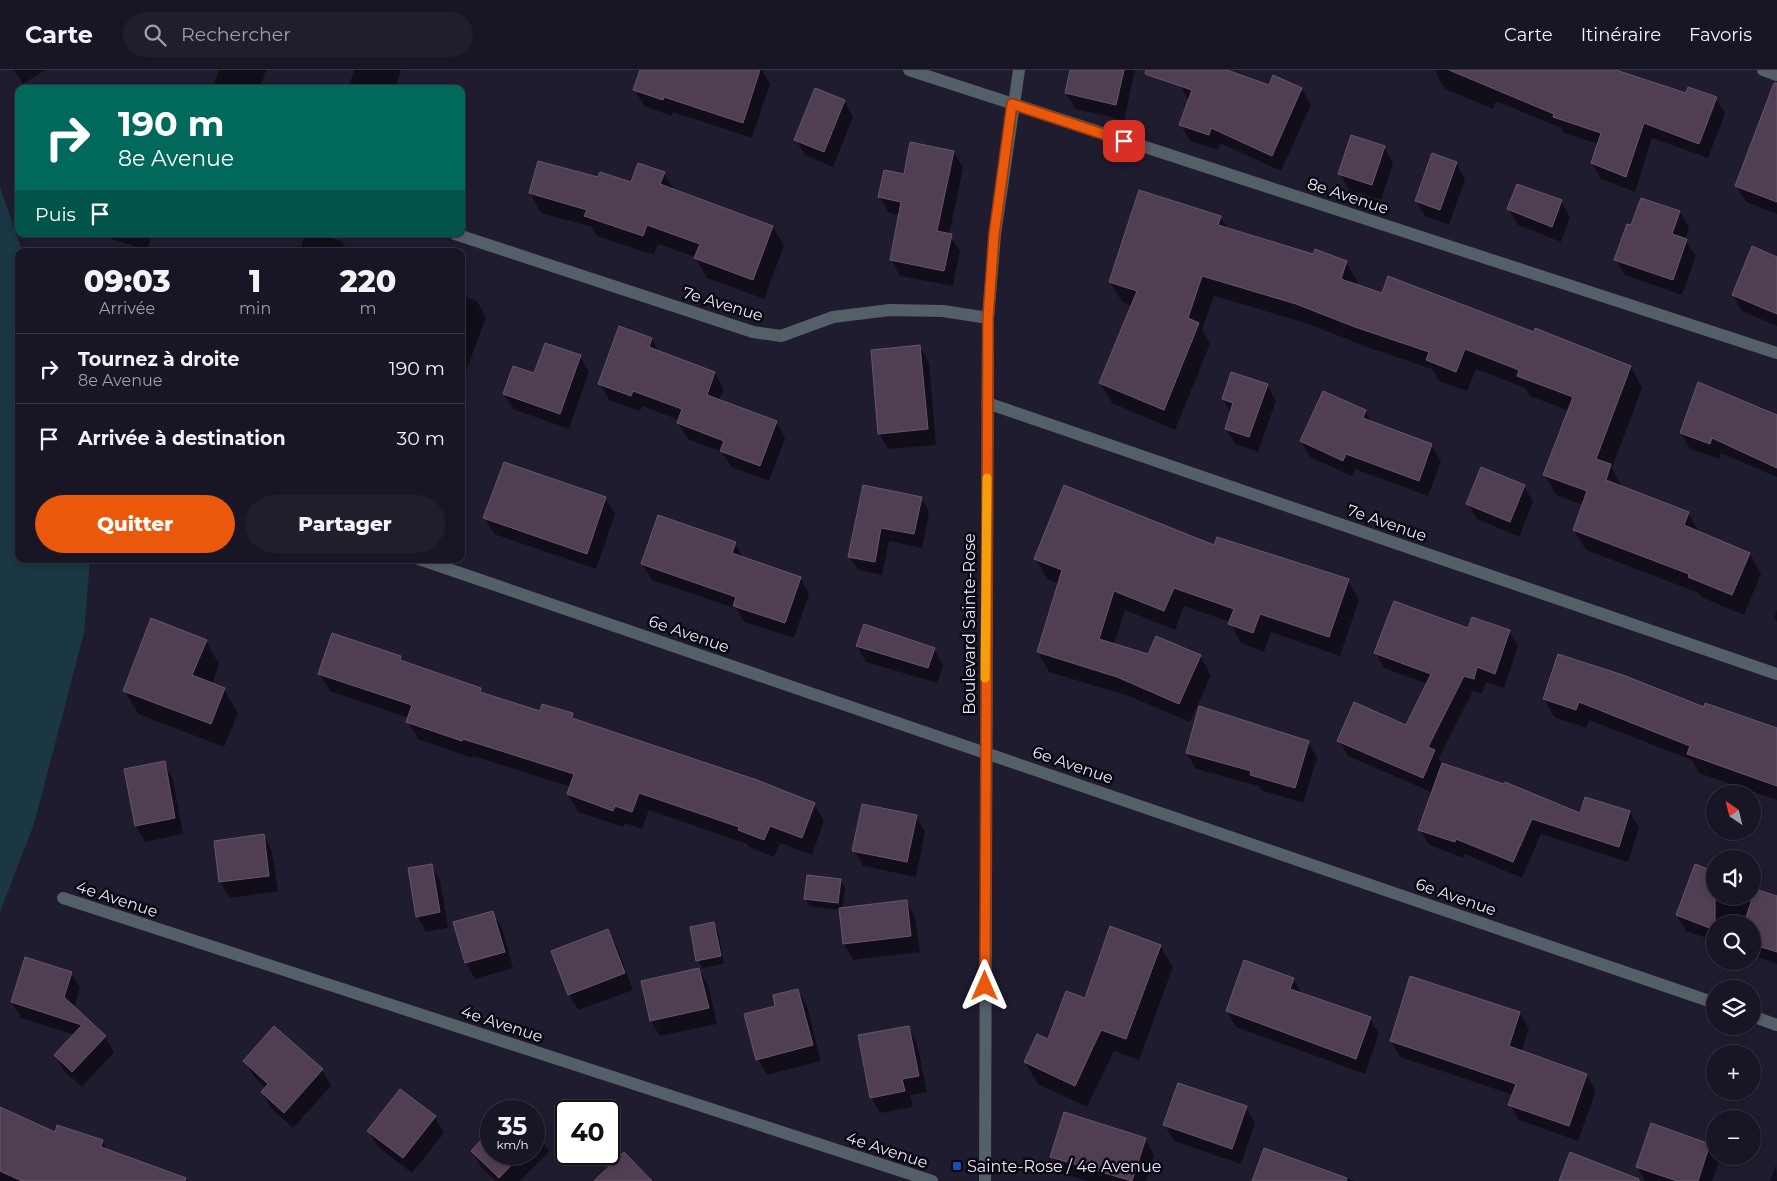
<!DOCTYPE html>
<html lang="fr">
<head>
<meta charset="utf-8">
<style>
	:root { --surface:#181524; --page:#211e2c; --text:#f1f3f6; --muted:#9f9fa6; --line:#363441; --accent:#ea580c }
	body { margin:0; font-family:Montserrat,sans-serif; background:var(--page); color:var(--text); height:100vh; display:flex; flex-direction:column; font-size:19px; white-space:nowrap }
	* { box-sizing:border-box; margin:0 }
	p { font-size:16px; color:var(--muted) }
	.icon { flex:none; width:28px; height:28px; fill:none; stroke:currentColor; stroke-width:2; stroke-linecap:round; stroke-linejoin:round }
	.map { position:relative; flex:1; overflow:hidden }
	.drawer { position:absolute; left:15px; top:178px; width:450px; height:315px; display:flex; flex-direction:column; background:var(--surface); border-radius:10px; box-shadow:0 2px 8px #0003,0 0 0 1px var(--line) }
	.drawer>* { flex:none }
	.top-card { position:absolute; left:15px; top:15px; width:450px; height:152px; border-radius:10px; box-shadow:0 2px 8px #0003,0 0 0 1px var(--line); background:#00695c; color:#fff; overflow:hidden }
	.needle { width:32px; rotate:325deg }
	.tools { position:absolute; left:1706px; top:715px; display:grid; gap:10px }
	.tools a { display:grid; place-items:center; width:55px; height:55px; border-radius:50%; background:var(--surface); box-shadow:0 2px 8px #0003,0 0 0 1px var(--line); font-size:25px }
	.speed { position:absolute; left:480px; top:1030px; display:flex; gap:10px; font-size:25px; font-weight:700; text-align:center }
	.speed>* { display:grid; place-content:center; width:65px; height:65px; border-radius:50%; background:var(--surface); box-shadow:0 2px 8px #0003,0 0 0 1px var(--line); line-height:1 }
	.speed small { font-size:12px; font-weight:400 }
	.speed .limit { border:2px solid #111; border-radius:8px; background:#fff; color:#111 }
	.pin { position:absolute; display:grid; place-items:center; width:42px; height:42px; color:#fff; margin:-21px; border-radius:10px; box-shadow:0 2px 8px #0006 }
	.me { position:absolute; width:55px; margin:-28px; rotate:0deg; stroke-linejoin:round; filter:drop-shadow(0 0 4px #0008) }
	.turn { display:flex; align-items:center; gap:18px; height:105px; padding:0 20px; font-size:22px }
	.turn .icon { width:65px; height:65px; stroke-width:2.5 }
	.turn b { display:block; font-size:35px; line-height:42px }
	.then { display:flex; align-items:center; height:48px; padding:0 20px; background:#0003; gap:10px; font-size:19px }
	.eta { display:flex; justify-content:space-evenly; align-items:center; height:85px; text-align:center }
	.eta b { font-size:30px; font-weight:800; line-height:35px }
	.button { display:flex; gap:10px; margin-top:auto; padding:10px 20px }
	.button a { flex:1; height:58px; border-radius:30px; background:var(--accent); color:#fff; font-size:20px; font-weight:800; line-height:58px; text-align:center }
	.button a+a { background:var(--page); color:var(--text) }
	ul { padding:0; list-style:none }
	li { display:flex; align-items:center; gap:15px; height:70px; padding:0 20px; border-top:1px solid var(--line) }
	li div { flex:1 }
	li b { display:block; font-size:19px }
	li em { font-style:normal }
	header { display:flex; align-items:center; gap:30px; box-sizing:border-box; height:70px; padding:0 25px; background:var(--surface); border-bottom:1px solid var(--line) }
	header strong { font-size:24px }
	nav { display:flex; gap:28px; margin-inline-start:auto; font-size:18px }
	.search { width:350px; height:45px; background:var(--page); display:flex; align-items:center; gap:12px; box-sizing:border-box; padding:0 18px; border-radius:28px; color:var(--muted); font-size:19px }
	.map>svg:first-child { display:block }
	.water { fill:#1a3743 }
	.shadow { fill:#0007 }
	.building { fill:#503f52; stroke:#68566a }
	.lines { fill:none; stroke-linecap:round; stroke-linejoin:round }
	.minor { stroke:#546067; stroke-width:12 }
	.route-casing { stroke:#983908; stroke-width:12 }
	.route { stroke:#ea580c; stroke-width:9 }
	.slow { stroke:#f59e0b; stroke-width:9 }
	.transit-dot { fill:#1a4fb4; stroke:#090811; stroke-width:2 }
	.labels { text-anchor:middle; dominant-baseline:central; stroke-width:5; stroke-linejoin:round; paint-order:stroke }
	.street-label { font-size:16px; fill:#e8e6f4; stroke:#090811 }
	.poi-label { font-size:16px; fill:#e8e6f4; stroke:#090811; text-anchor:start }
</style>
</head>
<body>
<header>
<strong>Carte</strong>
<div class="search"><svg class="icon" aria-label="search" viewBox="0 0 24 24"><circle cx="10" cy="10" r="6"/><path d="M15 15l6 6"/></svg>Rechercher</div>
<nav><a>Carte</a><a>Itinéraire</a><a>Favoris</a></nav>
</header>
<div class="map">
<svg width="1777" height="1111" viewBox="0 0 1777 1111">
	<rect width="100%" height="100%" fill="#201c30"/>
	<path class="water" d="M0 117 22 181H19V489H90L84 563 34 754 0 842Z"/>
	<path class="shadow" d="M14 0H45L23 14Z
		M219 0H266L260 19H212Z
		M354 0H401L396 16 404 19H348Z
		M642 0H762L770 14 752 68 673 42 672 46 644 36 635 20Z
		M1071 0H1135L1124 50 1075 39 1066 23Z
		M1186 0H1223L1270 16 1274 7 1302 19 1311 35 1281 101 1220 73 1218 80 1190 71 1181 55 1189 31 1180 16Z
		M1437 0H1610L1687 24 1716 28 1725 44 1708 88 1652 68 1635 122 1601 109 1592 93 1599 74 1563 63 1561 58 1496 31 1493 39 1445 19 1436 3Z
		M844 31 853 47 833 97 805 85 796 70Z
		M1777 53V144L1746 132 1736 116Z
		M1384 77 1393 93 1381 130 1349 120 1340 104Z
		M954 82 963 98 949 165 960 181 953 216 900 206 891 190 900 145 889 143 880 127 904 106Z
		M1456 93 1465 109 1449 155 1425 146 1416 131Z
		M664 103 674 120 773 157 784 176 764 229 707 208 695 187 658 174 654 185 597 166 592 157 541 143 530 123 599 109 632 114Z
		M1642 129 1680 142 1689 158 1685 170 1696 186 1682 225 1625 205 1615 189 1632 157Z
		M1561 131 1570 147 1561 172 1518 155 1509 139Z
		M1220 147 1228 159 1314 185 1346 192 1358 212 1356 216 1383 225 1534 264 1536 260 1631 297 1642 318 1612 398 1622 418 1688 443 1700 463 1750 484 1761 504 1744 545 1701 527 1699 523 1586 480 1574 460 1583 435 1556 425 1545 405 1569 341 1530 326 1525 318 1476 299 1467 321 1439 311 1432 299 1367 277 1309 254 1214 226 1202 260 1210 274 1175 360 1112 333 1100 313 1133 236 1122 232 1110 212Z
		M96 164H152L147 180Z
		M305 164H316L341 171 348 181H300Z
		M1777 188V256L1742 241 1733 225Z
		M461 225 477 231 486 247 466 302 461 300Z
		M652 269 659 282 715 303 724 319 719 330 776 352 785 368 769 411 731 397 722 382 688 369 678 353 679 350 642 336 640 341 609 330 600 314Z
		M920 277 929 293 936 375 888 379 879 363Z
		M580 286 589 302 569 359 513 339 504 323Z
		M1699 313 1777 347V407L1721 383 1719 389 1690 379 1681 363Z
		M1267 315 1276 331 1258 382 1235 374 1226 359 1231 343 1223 329Z
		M1365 341 1372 353 1431 375 1441 391 1428 426 1355 399 1352 406 1310 387 1301 371Z
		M864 416 921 428 929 442 922 478 889 471 882 505 858 500 850 487Z
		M1524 416 1533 432 1519 467 1477 449 1467 433Z
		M605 428 615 444 596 499 494 464 485 448Z
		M735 473 743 488 800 508 809 524 794 568 744 552 737 539 652 510 642 494Z
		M1214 477 1348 510 1359 530 1340 586 1271 562 1264 582 1241 573 1230 552 1184 536 1175 560 1125 540 1114 575 1149 586H1200L1211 605 1190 652 1129 626 1049 602 1038 582 1059 514 1047 509 1036 489Z
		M1777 540V552L1774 547Z
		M1469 560 1509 561 1518 576 1504 618 1486 612 1482 624 1473 621 1439 688 1442 694 1581 745 1586 728 1630 742 1639 758 1628 792 1541 764 1522 808 1465 784 1464 788 1429 775 1420 759 1433 723 1348 686 1339 671 1407 656 1428 614 1384 598 1376 583Z
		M206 571 219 594 212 614 224 619 238 643 224 677 138 644 125 621Z
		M857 576 934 579 943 595 937 613 866 592Z
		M400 587 403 592 480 619 484 625 541 642 572 644 576 651 814 734 824 751 812 785 780 773 774 787 749 777 747 774 649 740 642 759 625 753 623 757 578 742 568 724 571 717 473 686 472 688 418 669 408 652 409 648 330 621 319 603Z
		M1544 629 1705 639 1777 660V730L1699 703 1692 690 1589 650 1586 658 1554 647Z
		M1308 672 1317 688 1303 733 1261 720 1258 716 1196 699 1187 683Z
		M164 693 173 709 183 764 145 772 136 756 126 700Z
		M916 747 925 762 916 807 863 796 854 780Z
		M263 765 272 781 278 821 230 828 220 812 215 772Z
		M431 795 440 811 448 858 426 862 417 846Z
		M1715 803V826H1752V819L1777 827V894L1752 885V854H1715V871L1686 861 1677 845Z
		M841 810 845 818 842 839 906 831 915 847 920 882 853 890 844 874 840 840 810 836 805 829Z
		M493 843 502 858 513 898 475 909 466 893 455 853Z
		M713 853 718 861 724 894 702 898 698 890Z
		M608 861 617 877 633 920 578 940 569 924Z
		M1160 876 1173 897 1139 990 1114 981 1087 1037 1038 1014 1025 992 1048 971 1085 930Z
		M699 899 708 915 717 954 660 966 651 951Z
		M71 903 80 918 74 938 105 966 114 982 82 1017 64 1001 55 985 75 965 21 948 12 932Z
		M1293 909 1302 924 1370 948 1379 964 1365 1004 1236 957 1227 941Z
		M798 920 807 936 821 991 767 1005 758 989 777 936Z
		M1520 943 1529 959 1521 982 1586 1005 1596 1021 1578 1071 1519 1050 1510 1035 1513 1025 1400 987 1391 971Z
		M908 957 917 973 927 1022 910 1025 913 1037 880 1043 871 1027Z
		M245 991 322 1000 331 1016 293 1058 271 1038 262 1022 266 1018 254 1007Z
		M1246 1037 1255 1053 1241 1094 1174 1071 1165 1055Z
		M0 1039 55 1064 102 1071 108 1081 159 1111H0Z
		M435 1047 444 1063 412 1103 378 1077 369 1061Z
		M534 1059 549 1081 520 1111H496L481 1097 472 1081 491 1061V1084H534Z
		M1145 1069 1154 1085 1146 1111H1087L1061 1103 1052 1087Z
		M1709 1075 1719 1091 1712 1111H1645L1637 1096Z
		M1264 1080 1355 1111H1253Z
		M1776 1095 1777 1111H1770Z"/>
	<path class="building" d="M640 0H760L743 53 664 27 663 30 633 20Z
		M1070 0H1124L1116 35 1065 23Z
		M1146 0H1227L1269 15 1273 5 1302 18 1272 86 1211 58 1209 65 1179 55 1192 20 1145 4Z
		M1449 0H1616L1686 23 1688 17 1717 27 1699 74 1644 53 1626 107 1591 93 1601 63 1553 47 1554 44Z
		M1774 13H1777V132L1735 116Z
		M815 18 845 30 824 82 794 70Z
		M1351 65 1385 76 1372 115 1338 104Z
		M910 72 954 81 937 161 952 164 944 201 890 190 901 132 878 127 884 100 904 104Z
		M1432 83 1457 92 1440 140 1415 131Z
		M538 91 598 107 600 102 631 112 638 93 665 102 660 114 773 156 753 210 694 188 700 174 647 155 643 166 584 146 587 140 529 123Z
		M1517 114 1562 130 1552 157 1507 139Z
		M1139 120 1221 146 1218 155 1313 184 1315 179 1347 191 1341 209 1382 223 1388 206 1534 262 1535 258 1631 296 1596 389 1611 394 1606 410 1689 442 1684 455 1750 483 1732 525 1688 507 1689 504 1573 460 1587 421 1543 405 1573 327 1517 306 1519 300 1465 279 1456 302 1426 290 1429 282 1355 257 1296 234 1202 206 1188 248 1199 253 1164 340 1099 313 1137 221 1109 212Z
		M1641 128 1680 141 1672 164 1687 169 1673 210 1614 190 1627 154 1631 155Z
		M1752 176 1777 187V244L1732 225Z
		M619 256 652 268 649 277 715 302 707 325 777 351 760 396 720 381 724 371 677 353 682 339 633 321 631 326 598 314Z
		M545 273 581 285 560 344 503 324 513 296 534 303Z
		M920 275 928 359 878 364 871 280Z
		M1231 302 1268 314 1249 367 1225 359 1233 333 1222 329Z
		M1698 312 1777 345V398L1712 368 1710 374 1680 363Z
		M1323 321 1366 340 1363 348 1432 374 1419 411 1346 384 1343 391 1300 371Z
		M504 392 606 427 587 484 483 448Z
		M1481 397 1525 415 1510 452 1466 434Z
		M863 415 922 427 914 464 881 458 875 492 848 487Z
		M1064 415 1214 475 1217 467 1349 509 1329 567 1260 544 1253 563 1228 554 1234 539 1174 518 1164 541 1114 521 1099 569 1148 584 1156 566 1201 585 1179 634 1117 607 1037 582 1062 500 1034 489Z
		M658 445 736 472 732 483 801 507 785 553 733 536 736 527 641 494Z
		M1394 531 1468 558 1472 547 1510 560 1495 604 1477 597 1474 609 1464 606 1428 677 1435 680 1423 708 1337 671 1354 632 1406 655 1431 604 1374 583Z
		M151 548 207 570 192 605 225 618 211 654 123 621Z
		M864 554 935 578 928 598 856 576Z
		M332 563 401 586 400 590 481 618 480 622 540 641 542 634 573 643 572 648 757 710 815 733 802 768 770 756 764 770 738 760 739 757 639 723 632 742 615 736 613 741 567 724 574 704 463 669 462 671 406 652 412 635 318 604Z
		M1558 584 1623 605 1704 637 1705 633 1777 658V716L1687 684 1690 676 1579 632 1576 640 1543 629Z
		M1199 636 1309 671 1295 718 1250 705 1251 701 1186 683Z
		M165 691 175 748 135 756 124 699Z
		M1442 693 1504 714 1505 712 1580 743 1585 727 1630 741 1619 777 1532 749 1513 792 1456 769 1455 772 1418 760Z
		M862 734 917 745 907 792 852 781Z
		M264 764 269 806 219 812 214 771Z
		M432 794 440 842 416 847 408 798Z
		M1695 794 1715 802V860L1676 845Z
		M807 805 841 809 838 833 804 829Z
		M1755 819 1777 826V882L1752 874V854H1744Z
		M907 830 911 866 843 874 839 838Z
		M493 841 505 882 465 893 453 852Z
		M714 852 721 886 696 891 690 857Z
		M1110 856 1161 875 1126 969 1101 960 1075 1016 1024 992 1037 964 1048 969 1066 921 1085 928Z
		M608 859 625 903 568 925 551 881Z
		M25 887 72 902 64 927 106 966 72 1002 54 985 82 955 11 932Z
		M1244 890 1294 908 1290 919 1371 947 1356 989 1226 941Z
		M699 898 709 938 650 951 641 911Z
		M1410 906 1520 942 1509 976 1587 1004 1569 1056 1508 1035 1516 1014 1390 971Z
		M798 919 813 975 756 990 744 944 775 936 773 925Z
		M274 956 323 999 284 1043 261 1022 268 1014 243 991Z
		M909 956 919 1006 902 1009 905 1021 870 1028 858 965Z
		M1178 1013 1247 1036 1232 1079 1163 1055Z
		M400 1019 436 1046 403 1088 367 1061Z
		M0 1037 55 1062 57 1055 103 1070 101 1077 186 1108 185 1111H22L0 1101Z
		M1064 1042 1146 1068 1132 1111 1050 1087Z
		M1651 1053 1710 1074 1698 1111H1677L1636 1097Z
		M534 1057 541 1064 534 1072Z
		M491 1059V1084H522L499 1108 471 1081Z
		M1264 1078 1347 1108 1346 1111H1252Z
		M624 1082 652 1111H594Z
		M1570 1082 1639 1109V1111H1559Z"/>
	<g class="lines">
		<path class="minor" d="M909 0 1777 283
			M1763 0 1777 5
			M455 164 753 262 781 266 833 247 890 240 943 241 988 248
			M987 333 1777 604
			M419 489 1715 933
			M63 828 932 1111
			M1752 946 1777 955
			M985 1111 988 248 995 165 1019 0"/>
	</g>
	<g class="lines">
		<g class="route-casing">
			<path id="route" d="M985 916 988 248 994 165 1012 34 1124 71"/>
		</g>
		<use href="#route" class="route"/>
		<path class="slow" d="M985 608 987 408"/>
	</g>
	<rect class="transit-dot" x="952" y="1091" width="10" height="10" rx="2.5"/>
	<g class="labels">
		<g class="street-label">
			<text transform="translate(1348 126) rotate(18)">8e Avenue</text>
			<text transform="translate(723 234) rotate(17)">7e Avenue</text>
			<text transform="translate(1387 453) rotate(19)">7e Avenue</text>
			<text transform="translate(969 554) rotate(-90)">Boulevard Sainte-Rose</text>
			<text transform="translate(689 564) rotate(19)">6e Avenue</text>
			<text transform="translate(1073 695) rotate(19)">6e Avenue</text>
			<text transform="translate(1456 827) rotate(19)">6e Avenue</text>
			<text transform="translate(117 829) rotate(18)">4e Avenue</text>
			<text transform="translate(502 954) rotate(18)">4e Avenue</text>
			<text transform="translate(887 1080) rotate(18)">4e Avenue</text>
		</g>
		<g class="poi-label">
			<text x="967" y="1096">Sainte-Rose / 4e Avenue</text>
		</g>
	</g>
</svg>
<div class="tools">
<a><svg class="needle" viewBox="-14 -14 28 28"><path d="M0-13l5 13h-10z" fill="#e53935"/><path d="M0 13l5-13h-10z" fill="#9f9fa6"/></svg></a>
<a><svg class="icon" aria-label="sound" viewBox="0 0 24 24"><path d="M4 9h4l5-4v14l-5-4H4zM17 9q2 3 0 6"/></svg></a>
<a><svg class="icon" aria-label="search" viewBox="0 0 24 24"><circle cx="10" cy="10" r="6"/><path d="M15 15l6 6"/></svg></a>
<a><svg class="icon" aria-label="layers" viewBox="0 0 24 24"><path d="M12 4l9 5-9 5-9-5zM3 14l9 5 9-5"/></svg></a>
<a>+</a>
<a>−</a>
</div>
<div class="speed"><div>35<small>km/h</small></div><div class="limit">40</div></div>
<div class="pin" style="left:1124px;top:71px;background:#d93025"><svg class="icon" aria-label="arrive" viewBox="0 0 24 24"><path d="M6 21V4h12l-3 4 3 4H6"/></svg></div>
<svg class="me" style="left:985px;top:916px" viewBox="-20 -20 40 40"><path d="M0-17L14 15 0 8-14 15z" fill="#ea580c" stroke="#fff" stroke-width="4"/></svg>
<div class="top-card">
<div class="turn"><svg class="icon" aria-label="right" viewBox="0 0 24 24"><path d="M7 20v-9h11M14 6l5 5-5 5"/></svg><div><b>190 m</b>8e Avenue</div></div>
<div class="then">Puis<svg class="icon" aria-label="arrive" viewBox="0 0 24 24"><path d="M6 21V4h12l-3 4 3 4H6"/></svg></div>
</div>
<section class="drawer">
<div class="eta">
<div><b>09:03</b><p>Arrivée</p></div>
<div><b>1</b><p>min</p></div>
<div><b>220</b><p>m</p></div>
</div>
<ul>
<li><svg class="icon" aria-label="right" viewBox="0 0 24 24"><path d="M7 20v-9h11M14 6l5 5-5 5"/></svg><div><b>Tournez à droite</b><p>8e Avenue</p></div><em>190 m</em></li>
<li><svg class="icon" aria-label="arrive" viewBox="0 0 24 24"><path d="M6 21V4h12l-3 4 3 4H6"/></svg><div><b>Arrivée à destination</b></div><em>30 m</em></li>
</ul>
<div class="button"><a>Quitter</a><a>Partager</a></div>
</section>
</div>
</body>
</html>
